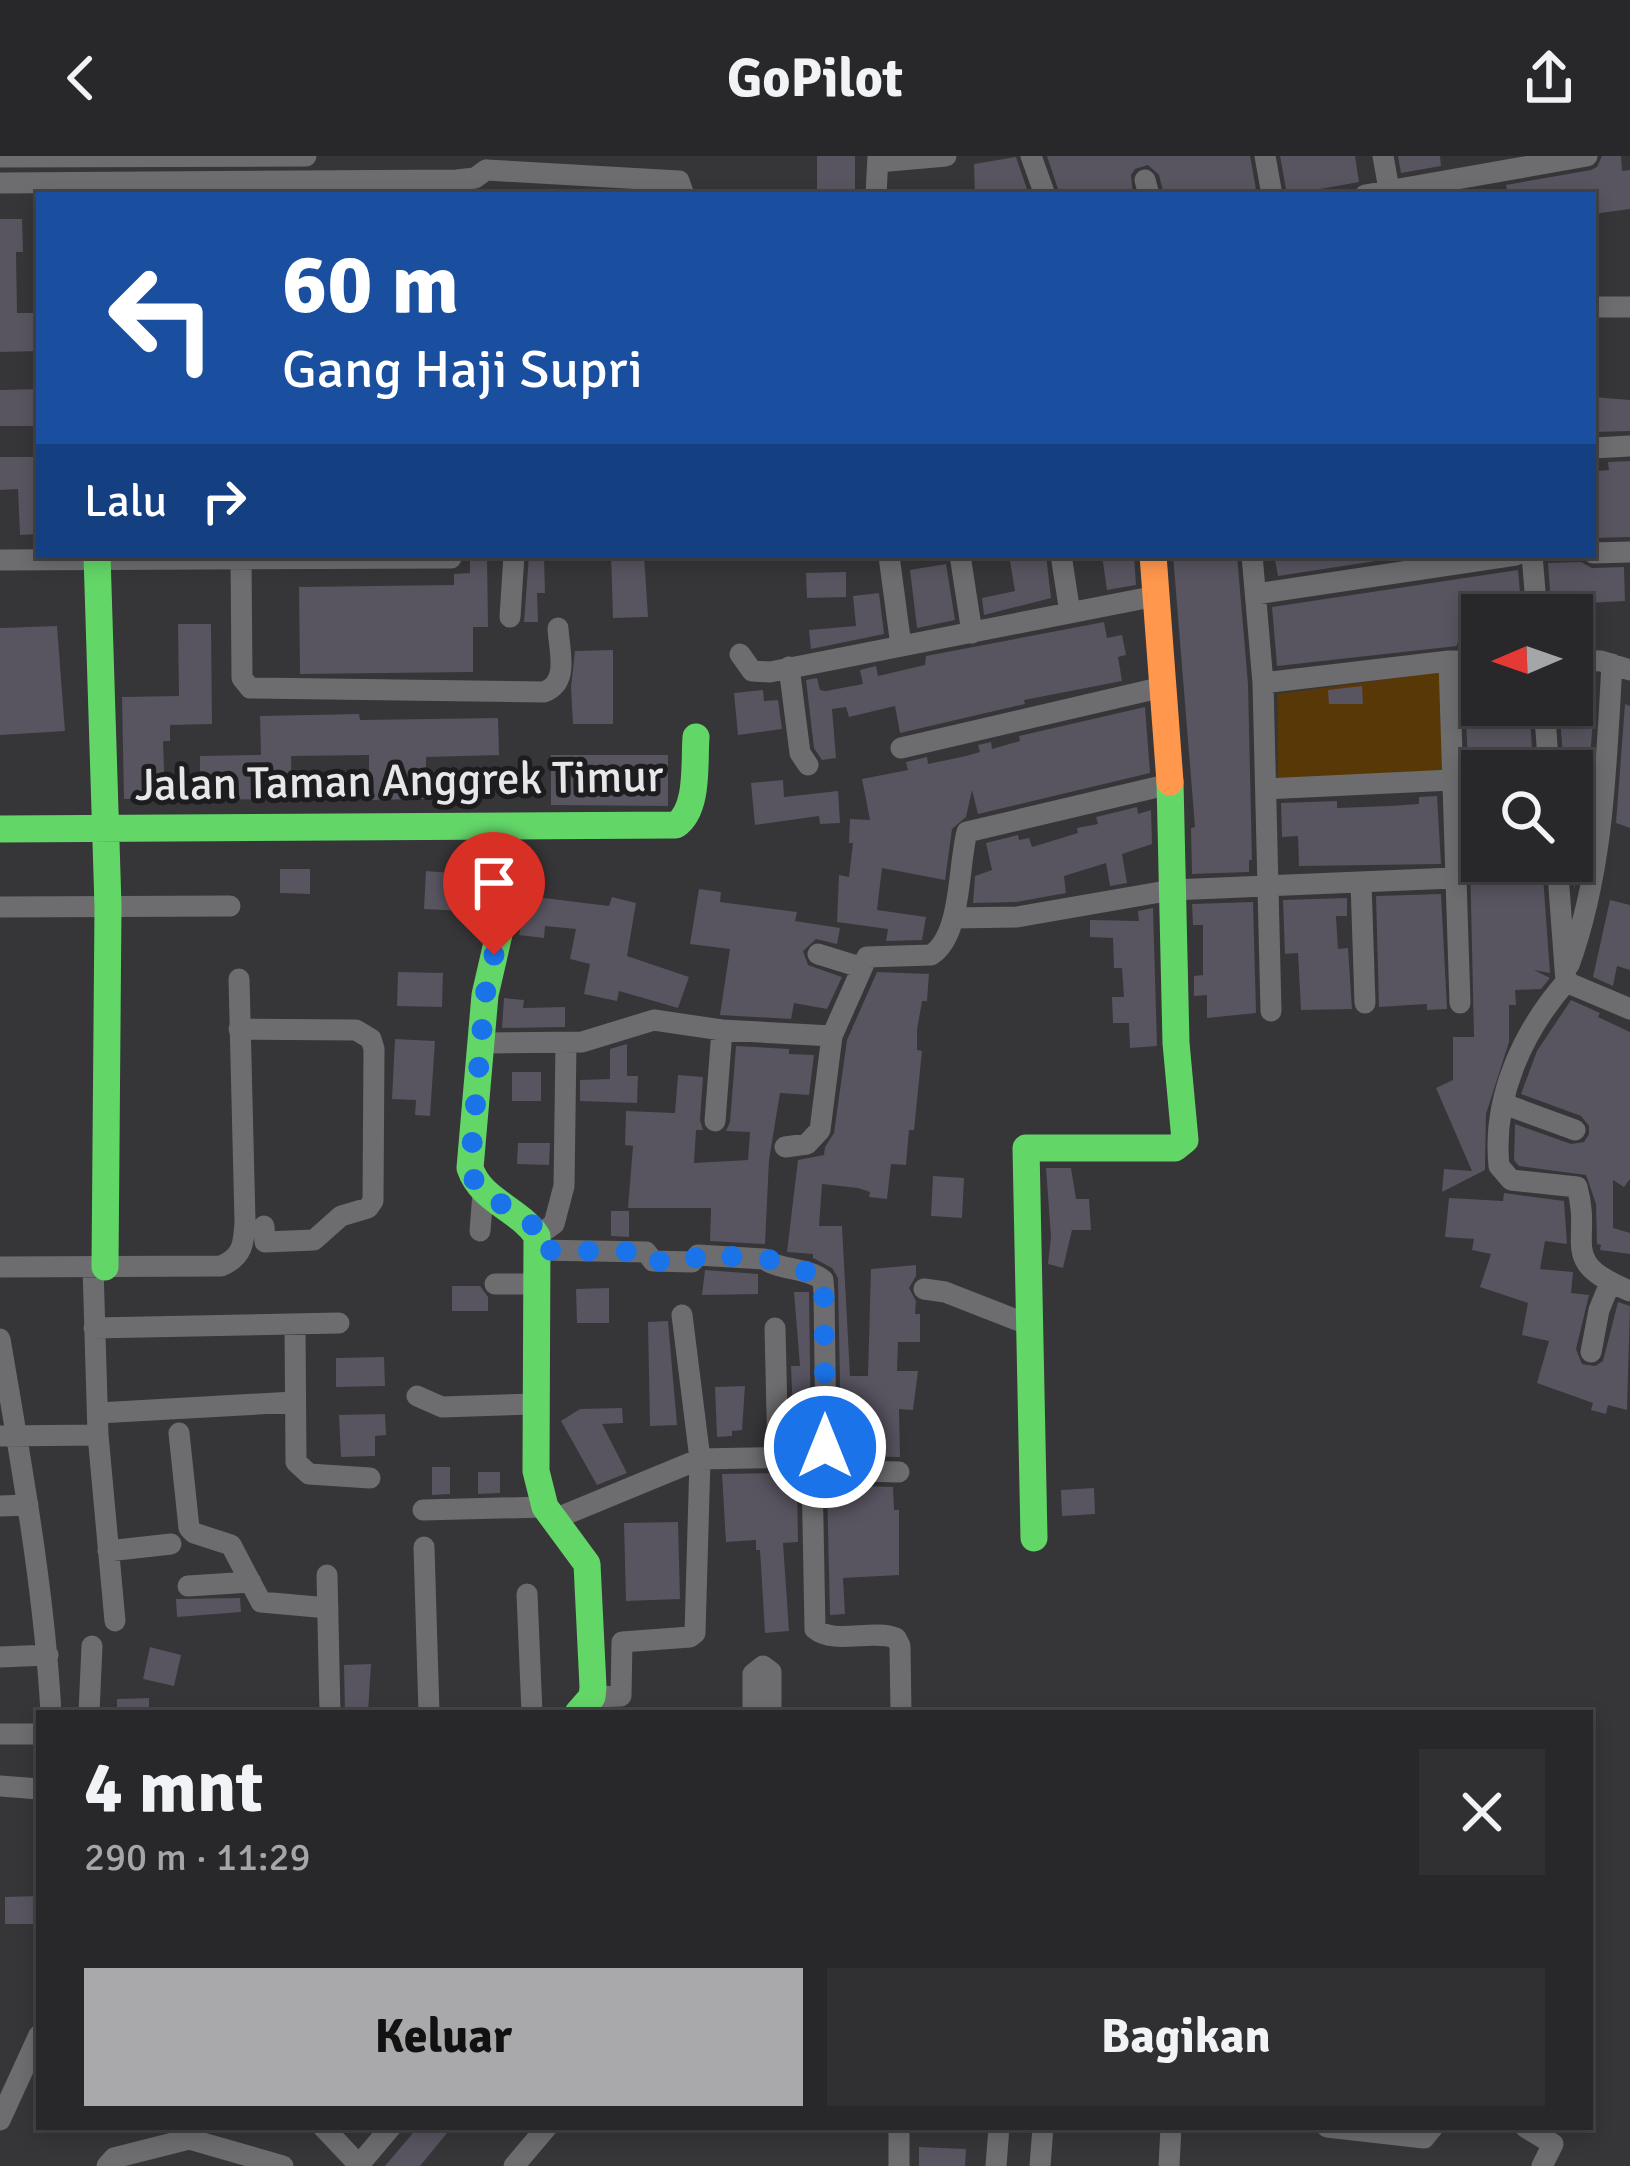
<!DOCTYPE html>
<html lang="id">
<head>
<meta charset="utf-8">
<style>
	:root { --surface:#28282a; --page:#303032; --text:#f1f3f6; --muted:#a5a6a8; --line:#444447; --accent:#a9a8ab }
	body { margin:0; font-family:Signika,sans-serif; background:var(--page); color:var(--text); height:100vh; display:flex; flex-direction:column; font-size:45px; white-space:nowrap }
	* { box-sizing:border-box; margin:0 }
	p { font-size:39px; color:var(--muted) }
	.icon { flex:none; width:66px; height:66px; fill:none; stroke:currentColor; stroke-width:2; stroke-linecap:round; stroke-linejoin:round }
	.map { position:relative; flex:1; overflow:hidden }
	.side { position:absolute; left:36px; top:1554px; width:1557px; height:420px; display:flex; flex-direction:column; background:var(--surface); border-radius:0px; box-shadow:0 6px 18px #0003,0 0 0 3px var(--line) }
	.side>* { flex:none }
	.guide { position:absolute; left:36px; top:36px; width:1560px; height:366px; border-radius:0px; box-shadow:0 6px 18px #0003,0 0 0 3px var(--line); background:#1a4fa0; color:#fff; overflow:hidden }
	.needle { width:78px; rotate:268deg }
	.buttons { position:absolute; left:1461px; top:438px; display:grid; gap:24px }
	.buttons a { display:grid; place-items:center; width:132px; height:132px; border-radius:0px; background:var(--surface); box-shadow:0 6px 18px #0003,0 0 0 3px var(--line); font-size:60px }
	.pin { position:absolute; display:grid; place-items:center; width:102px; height:102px; color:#fff; margin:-123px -51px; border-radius:50% 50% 50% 0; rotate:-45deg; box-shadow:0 0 12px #0007 }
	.pin .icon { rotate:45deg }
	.me { position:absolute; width:132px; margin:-66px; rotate:0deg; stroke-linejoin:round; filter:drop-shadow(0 0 9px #0008) }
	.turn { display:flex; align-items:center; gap:42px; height:252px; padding:0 48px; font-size:54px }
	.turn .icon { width:156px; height:156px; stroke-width:2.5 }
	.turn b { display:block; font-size:84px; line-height:102px }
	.then { display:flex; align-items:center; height:114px; padding:0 48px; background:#0003; gap:24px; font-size:45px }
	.round { display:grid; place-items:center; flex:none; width:126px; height:126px; border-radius:0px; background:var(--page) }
	.head { display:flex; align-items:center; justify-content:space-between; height:204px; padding:0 48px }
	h1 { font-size:72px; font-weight:700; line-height:90px }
	.cta { display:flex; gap:24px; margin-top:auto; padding:24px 48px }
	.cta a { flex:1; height:138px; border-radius:0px; background:var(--accent); color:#111; font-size:48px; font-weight:700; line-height:138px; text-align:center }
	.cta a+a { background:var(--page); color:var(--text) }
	header { display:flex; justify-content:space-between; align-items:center; height:156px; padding:0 48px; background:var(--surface); font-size:54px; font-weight:700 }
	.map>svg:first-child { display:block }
	.green { fill:#593808 }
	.building { fill:#585460 }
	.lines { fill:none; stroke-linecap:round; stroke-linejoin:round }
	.street { stroke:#6d6d6f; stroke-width:21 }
	.fast { stroke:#63d668; stroke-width:27 }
	.slow { stroke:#ff974d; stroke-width:27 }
	.route { stroke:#1a73e8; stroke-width:21; stroke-dasharray:0 37.8 }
	.labels { text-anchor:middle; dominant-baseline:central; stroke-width:10; stroke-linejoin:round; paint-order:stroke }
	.street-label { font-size:45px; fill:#e7e6e9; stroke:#1d1c1e }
</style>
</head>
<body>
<header><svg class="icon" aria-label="back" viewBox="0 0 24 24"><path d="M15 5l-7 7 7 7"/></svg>GoPilot<svg class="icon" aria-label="share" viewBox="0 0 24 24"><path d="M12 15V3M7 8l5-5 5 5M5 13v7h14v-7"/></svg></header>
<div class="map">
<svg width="1630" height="2010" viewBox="0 0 1630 2010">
	<rect width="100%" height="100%" fill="#363538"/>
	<path class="green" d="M1440,516L1445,616L1278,624V538Z"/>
	<path class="building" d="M817,0H855V36H817Z
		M1047,0H1250L1257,39H1164L1159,19L1148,9L1135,13L1131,19L1133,39H1060Z
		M1280,0H1355L1359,26L1287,39Z
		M1398,0H1440L1441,10L1401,17Z
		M1602,0H1621L1622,15L1630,14V53L1593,58V39H1508L1506,29L1591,14L1597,11Z
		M1016,1L1029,39H975L974,8Z
		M0,63H22L23,96H16L17,157H39V195L0,196Z
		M39,233V270H0V234Z
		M1593,241L1630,244V275L1593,276Z
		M0,301H39V378L20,379L18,333L0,334Z
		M1630,305V381L1593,382L1597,315L1609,314L1608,306Z
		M470,399H487L488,471H473V516L300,518L299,431L454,429V418L470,417Z
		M529,399H544L545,437H537L538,466H524Z
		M611,399H644L648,461L613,462Z
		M1009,399H1046L1051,442L984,459L982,442L1015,435Z
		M1102,399H1134L1136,429L1107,434Z
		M1173,399H1237L1248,528L1252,704H1249V716L1192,718L1191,672L1195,671Z
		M1274,399H1415L1278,420Z
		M1581,406L1592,412L1624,411L1625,445L1551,449L1548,407Z
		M946,408L955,464L917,472L910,414Z
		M1518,414L1522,459H1482V484L1457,487V490L1277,510L1272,451Z
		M846,416V441L807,442L806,417Z
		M879,437L884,478L811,493L809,474L856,470L853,440Z
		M1104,466L1107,482L1122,479L1126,499L1118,501L1122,525L1024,544L1025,548L900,577L895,550L849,561L846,551L832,553L836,602L822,604L814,592L806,524L817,522L820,534L826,535L863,528L860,514L876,510L878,520L925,509L926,500Z
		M178,468H211L212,568L170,569V585H163L165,642L124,643L122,541L179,540Z
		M57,470L65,575L0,579V472Z
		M613,494V568H573L571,531L575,495Z
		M1572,519L1596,520L1586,659L1574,735L1572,599H1563L1559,550L1572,549Z
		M1464,520H1482V549H1529L1532,592L1499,594L1500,610L1472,612V607H1468Z
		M1362,530L1363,548H1329L1328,534Z
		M763,534L764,545L778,544L782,573L738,579L734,537Z
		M1625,548L1630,550V672L1616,667Z
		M1145,551L1150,617L978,658L972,634L966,661L952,673L945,724L882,712L877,754L926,761L922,784L886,785L888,773L837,766L839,719L849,721L853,687H849L850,663L870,664L862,623L908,614L906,606L927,601L928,608L966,600L980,596L978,589L991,586L992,593L1020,585L1019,580Z
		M359,558L360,564L498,562L499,599L426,601V643L369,644V599L291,600L292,644L200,643V600L261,599L260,560Z
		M551,599H668V650L551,649Z
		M783,624L784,641L838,635L840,667L820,668L819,660L755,669L751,627Z
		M1437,640L1441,708L1299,710L1298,680L1282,681L1281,647L1337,645V652L1390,650L1419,648V641Z
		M1137,651L1138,658L1151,654L1152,688L1122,698L1127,727L1110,730L1106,707L1064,720L1066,737L1016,746L973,747L975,720L992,714L986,687L1018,679L1019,684L1029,682L1032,691L1078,677L1077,672L1098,668L1096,661Z
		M1482,657V705L1542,706L1550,817L1534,814L1550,822L1541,833L1515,834L1516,849H1509V886L1486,958L1485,1014L1442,1036L1444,1013L1472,1015L1436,932L1453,924V881H1474L1469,658Z
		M280,713H310V738L280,737Z
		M426,715L467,718L465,755L424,753Z
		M699,733L721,736L720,746L797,756L795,765L840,772L837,788L816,783L803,795L808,809L842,821L827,853L794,847L791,863L720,859L730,793L690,788Z
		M1441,738L1447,853L1427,854V848L1379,851L1376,740Z
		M528,740L609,750L612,741L636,747L627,800L689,821L678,852L619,835L617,845L584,838L590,808L570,803L576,773L545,770L544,782L519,779Z
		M1347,742V760H1336L1338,793L1348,792L1352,853L1301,854L1298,797L1285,798L1283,744Z
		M1610,744L1630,749V814L1617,810L1613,830L1593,821Z
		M1253,746L1256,857L1207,862V839L1194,840V820L1203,819V769H1193L1192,748Z
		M1153,752L1157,890L1130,892L1129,867H1113L1112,841H1124L1122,812H1114L1113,782L1090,781V764L1139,765L1138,755Z
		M398,816L443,817L442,851L397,850Z
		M877,816L929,818L927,845H922L917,874V894L922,895L914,974H909L906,1009L891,1008L887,1043L869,1041L870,1036L858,1032L822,1028L819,1070H842L850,1220H868L871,1113L916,1109V1120L909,1132L916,1145L915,1158H920V1186H898L897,1215H918L913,1254L899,1253L900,1301L835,1300L841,1284L838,1122L832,1112L813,1102V1098L787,1096L798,1004L824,999L825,991L834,977L847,884Z
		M504,842L524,844L523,852L565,851V871L502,872Z
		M1571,844L1600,857L1598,861L1630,876V1023L1624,1031L1613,1024V1072L1630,1077V1098L1600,1094L1601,1089L1597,1088L1596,1048L1586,1019L1519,1010L1514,1004L1515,968L1571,988L1584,986L1589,978V970L1581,960L1521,938L1537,895Z
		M395,883L435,885L430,960L415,959L416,944L392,943Z
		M627,888V920H638L637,947L580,945V924L610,923V893Z
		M736,890L789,893V898L814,899L809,939L780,937L769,1004L765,1088L710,1085L711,1052H628L633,990L625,989L626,955L675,957L678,919L703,921L700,964L703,974H696L694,1007L748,1004L750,976L726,975L730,966Z
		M512,916H541V945H512Z
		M518,987H550L549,1009L517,1008Z
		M1046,1012H1071L1076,1043H1089L1091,1074H1072L1063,1112L1048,1108L1051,1081Z
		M933,1020L964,1022L962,1062L931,1060Z
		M1504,1037L1564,1045L1567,1088L1545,1085L1540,1113L1573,1116L1571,1137L1589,1139L1576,1193L1582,1208L1595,1210L1603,1205L1618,1146L1630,1150L1627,1254L1608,1249L1606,1258L1591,1254L1593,1247L1537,1227L1549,1185L1522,1179L1528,1147L1480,1131L1491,1098L1472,1094L1474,1083L1445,1081L1449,1042L1503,1045Z
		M611,1055H629V1081L611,1080Z
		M705,1114L758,1118V1138L702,1139Z
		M452,1130H480L488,1141V1155H452Z
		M609,1132V1167H577L576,1133Z
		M794,1136H809L811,1281L805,1286H794L791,1210H800Z
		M668,1165L677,1269L650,1270L648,1166Z
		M384,1201L385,1230L336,1231V1202Z
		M745,1230L742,1274L732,1275V1280L717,1281L715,1231Z
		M622,1252L623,1267L602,1268L627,1317L597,1329L561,1265L580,1253Z
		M385,1258L386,1279L375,1280V1300L341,1301L339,1259Z
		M432,1311H450V1338L432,1339Z
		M478,1316H500V1337L478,1338Z
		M779,1317L780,1325H797L798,1386L783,1387L789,1475L765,1477L760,1394H756V1384L726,1386L722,1318Z
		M827,1329L893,1331L894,1354H899V1419L843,1422L845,1458L830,1459Z
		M1094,1332L1095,1358L1062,1360L1061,1334Z
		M678,1366L680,1443L626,1445L624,1367Z
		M240,1442L241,1456L177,1461L176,1443Z
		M150,1491L181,1499L174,1530L143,1523Z
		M371,1508L368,1557H345L344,1509Z
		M149,1542V1557H117V1543Z
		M39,1740V1768H5V1741Z
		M418,1971H452L420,2010H385Z
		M919,1991L966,1993L965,2010H919Z"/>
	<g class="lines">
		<path class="street" d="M1031,0L1045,39
			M1265,0L1272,39
			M1383,0L1390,39
			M0,1L306,0
			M878,6L946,0
			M486,14L679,25L684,39
			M1145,24L1149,39
			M0,27L457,24L475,22L486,14
			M876,39L878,0
			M1365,39L1587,0
			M1593,151H1630
			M1593,292L1630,290
			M1593,397L1630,396
			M241,399L242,522L250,532L544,536C570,526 559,495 558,472
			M960,399L972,477
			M1061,399L1070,457
			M1252,399L1263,527L1271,855
			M1532,399L1537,459
			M889,400L901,490
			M0,404L451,402
			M1256,438L1516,399
			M510,461L514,399
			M740,498L752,515L770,516L1156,440
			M1572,504L1601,505L1630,514
			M1449,505L1460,847
			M789,511L800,597L808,609
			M1263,527L1449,505H1482
			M1544,549L1549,615
			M901,592L1163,531
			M1267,633L1452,624
			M1557,705L1566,826C1523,875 1492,942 1499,1010L1511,1024L1577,1031C1593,1087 1556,1105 1630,1135
			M1361,726L1365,847
			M0,751L230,750
			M954,762L1017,761L1172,734L1453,722
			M818,798L860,811
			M1569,809C1604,713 1606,610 1612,508
			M1566,826L1630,853
			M239,873L356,874L371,883L374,893L373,1045L368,1052L341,1060L314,1084L265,1086L264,1070
			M481,887L582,886L654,864L722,874L832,880
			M1504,948L1575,974
			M715,965L722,874
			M785,991L807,988L820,974L832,880L867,801L931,799C962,780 958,709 967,676L1170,628
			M480,1075L483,1037
			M537,1080L554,1068L564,1030L566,887
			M539,1094L646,1096L653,1105L692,1106L698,1099L764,1103C781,1115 807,1111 823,1124L824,1137L826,1284L820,1296L808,1301
			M0,1111L221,1110C243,1101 244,1087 245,1065L239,823
			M93,1111L98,1279L115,1465
			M495,1128H537
			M924,1133L945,1136L1032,1170
			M295,1169L296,1306L309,1318L370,1322
			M94,1172L339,1167
			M775,1172L778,1300
			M0,1183C21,1307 44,1431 51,1557
			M1591,1196L1599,1154L1610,1127
			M417,1240L442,1251L534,1248
			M98,1257L294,1246
			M179,1277L189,1372L194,1377L231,1389L261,1446L328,1452
			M0,1280L98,1279
			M808,1301L812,1314L815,1473C834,1489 872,1473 896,1482L900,1490L901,1557
			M812,1314L899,1316
			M0,1350L28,1349
			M423,1354L545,1351
			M557,1362L700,1303L808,1301
			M424,1391L429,1557
			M108,1395L171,1388
			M327,1419L330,1557
			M188,1430L251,1426
			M527,1438L532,1557
			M0,1501L48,1499
			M592,1541L621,1540L622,1486L690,1481L695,1477L700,1303L682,1159
			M89,1557L92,1490
			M753,1557V1518L763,1510L771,1516V1557
			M0,1578H39
			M0,1630L39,1633
			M0,1964L39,1879
			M323,1971L359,2009
			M1327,1971L1424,1982L1433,1971
			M1525,1971L1553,1988L1542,2010
			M189,1983L283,2010
			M107,2010L114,2002L189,1983L196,1971
			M358,2010L391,1971
			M514,2010L547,1971
			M899,2010V1971
			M996,2010L999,1971
			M1040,2010L1043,1971
			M1169,2010L1171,1971"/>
		<path class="fast" d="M97,399L108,750L105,1111
			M0,673L676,669C699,653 694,607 696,581
			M513,717L485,839L470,1012C481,1045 518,1052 537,1080L536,1315L545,1351L587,1408L593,1531L592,1541L578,1557
			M1034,1382L1026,992H1175L1185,984L1176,887L1170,626"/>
		<path class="slow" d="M1153,399L1170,626"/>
	</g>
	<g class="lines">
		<path class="route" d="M494,799L485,839L470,1012L477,1032L532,1068L539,1094L646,1096L653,1105L692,1106L698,1099L764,1102L817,1119L824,1124V1137L825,1291"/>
	</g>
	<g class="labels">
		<g class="street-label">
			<text transform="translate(399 625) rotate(-1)">Jalan Taman Anggrek Timur</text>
		</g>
	</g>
</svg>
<div class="buttons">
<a><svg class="needle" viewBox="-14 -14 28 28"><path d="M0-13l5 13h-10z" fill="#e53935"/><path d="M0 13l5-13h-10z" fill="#a5a6a8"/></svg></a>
<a><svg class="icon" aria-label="search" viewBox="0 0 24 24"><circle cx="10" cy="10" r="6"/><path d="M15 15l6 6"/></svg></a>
</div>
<div class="pin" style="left:494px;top:799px;background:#d93025"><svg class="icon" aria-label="arrive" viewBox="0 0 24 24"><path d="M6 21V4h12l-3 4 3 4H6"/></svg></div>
<svg class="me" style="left:825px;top:1291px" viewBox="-20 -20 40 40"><circle r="17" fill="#1a73e8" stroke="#fff" stroke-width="3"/><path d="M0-11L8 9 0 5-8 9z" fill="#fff"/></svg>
<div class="guide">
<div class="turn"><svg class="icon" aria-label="left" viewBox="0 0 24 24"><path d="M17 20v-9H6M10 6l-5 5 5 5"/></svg><div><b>60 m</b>Gang Haji Supri</div></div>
<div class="then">Lalu<svg class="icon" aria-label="right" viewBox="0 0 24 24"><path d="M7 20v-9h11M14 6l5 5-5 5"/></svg></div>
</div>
<section class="side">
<div class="head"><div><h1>4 mnt</h1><p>290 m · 11:29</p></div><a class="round"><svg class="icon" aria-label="close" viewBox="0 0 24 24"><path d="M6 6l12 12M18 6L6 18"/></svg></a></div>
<div class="cta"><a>Keluar</a><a>Bagikan</a></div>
</section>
</div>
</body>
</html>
